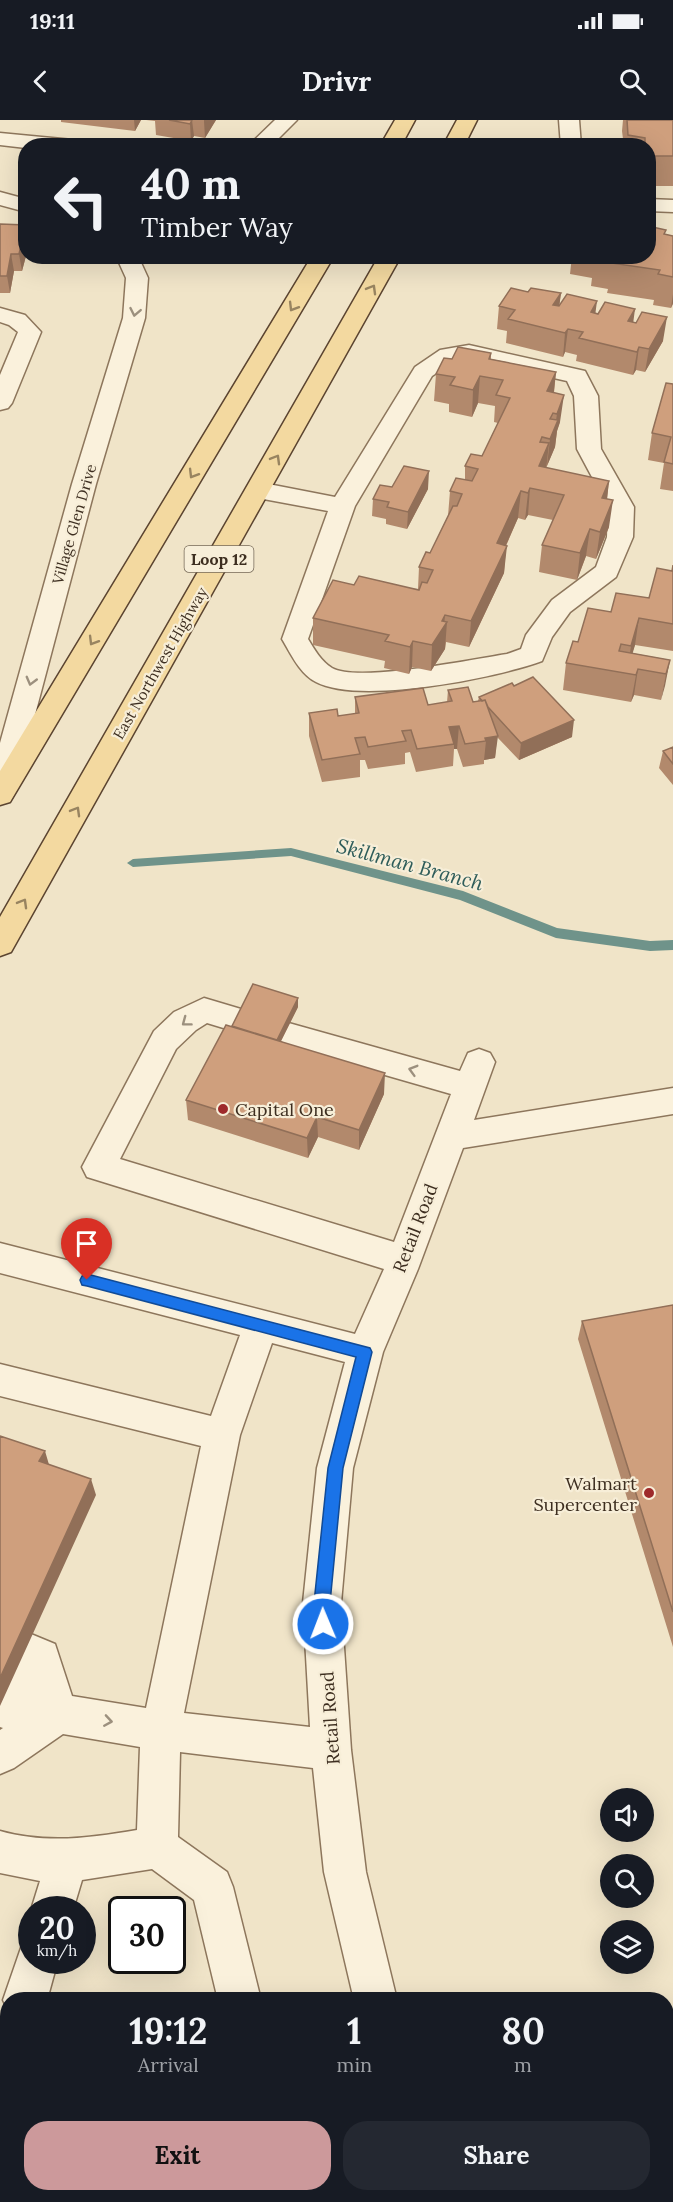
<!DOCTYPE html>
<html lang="en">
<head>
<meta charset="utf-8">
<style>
	:root { --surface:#171b24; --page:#242831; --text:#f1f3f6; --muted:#9ea1a6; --accent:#cc999b }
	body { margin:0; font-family:Lora,serif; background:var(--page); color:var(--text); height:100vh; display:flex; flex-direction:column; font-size:22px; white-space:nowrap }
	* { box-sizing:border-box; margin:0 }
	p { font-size:20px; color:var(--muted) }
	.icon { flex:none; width:33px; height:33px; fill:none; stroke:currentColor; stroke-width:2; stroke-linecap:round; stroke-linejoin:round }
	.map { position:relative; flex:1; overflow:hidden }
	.drawer { position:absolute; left:0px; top:1872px; width:674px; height:210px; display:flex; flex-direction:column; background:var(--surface); border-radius:24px 24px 0 0; box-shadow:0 6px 24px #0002 }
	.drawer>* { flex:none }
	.top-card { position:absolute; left:18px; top:18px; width:638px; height:126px; border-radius:24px; box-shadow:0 6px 24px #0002; background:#171b24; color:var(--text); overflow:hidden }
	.buttons { position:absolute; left:600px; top:1668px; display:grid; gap:12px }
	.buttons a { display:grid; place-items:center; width:54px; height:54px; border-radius:50%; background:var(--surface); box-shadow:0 6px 24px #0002; font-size:30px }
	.speed { position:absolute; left:18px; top:1776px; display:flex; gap:12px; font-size:30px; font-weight:700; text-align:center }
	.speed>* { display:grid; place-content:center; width:78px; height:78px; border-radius:50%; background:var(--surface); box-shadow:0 6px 24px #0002; line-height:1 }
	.speed small { font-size:15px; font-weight:400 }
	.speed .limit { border:3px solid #111; border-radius:9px; background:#fff; color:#111 }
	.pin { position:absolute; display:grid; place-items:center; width:51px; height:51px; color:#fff; margin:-62px -26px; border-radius:50% 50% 50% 0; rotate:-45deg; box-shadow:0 0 6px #0007 }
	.pin .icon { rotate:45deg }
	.me { position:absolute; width:66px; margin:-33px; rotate:359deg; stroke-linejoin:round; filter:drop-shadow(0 0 4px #0008) }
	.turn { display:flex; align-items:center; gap:21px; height:126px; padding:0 24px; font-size:27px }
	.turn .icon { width:78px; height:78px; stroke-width:2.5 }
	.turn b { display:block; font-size:42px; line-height:51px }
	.eta { display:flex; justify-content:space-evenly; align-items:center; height:102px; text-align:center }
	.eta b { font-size:36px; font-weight:700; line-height:42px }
	.action { display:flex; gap:12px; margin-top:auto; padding:12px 24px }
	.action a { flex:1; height:69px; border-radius:24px; background:var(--accent); color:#111; font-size:24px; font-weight:700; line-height:69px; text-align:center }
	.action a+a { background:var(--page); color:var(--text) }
	.status { display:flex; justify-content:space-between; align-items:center; height:42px; padding:0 30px; background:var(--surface); direction:ltr }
	.status svg { height:16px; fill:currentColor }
	header { display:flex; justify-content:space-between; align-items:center; height:78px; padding:0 24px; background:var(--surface); font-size:27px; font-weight:700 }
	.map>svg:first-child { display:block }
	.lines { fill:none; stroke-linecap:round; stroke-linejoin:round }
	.stream { fill:#6f938a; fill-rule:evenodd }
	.minor-casing { stroke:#8d765c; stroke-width:3 }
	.major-casing { stroke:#5b4430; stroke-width:3 }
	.minor { fill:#faf1dc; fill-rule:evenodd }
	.major { fill:#f3d9a0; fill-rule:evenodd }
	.wall { fill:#b2896c }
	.shaded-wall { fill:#916f58 }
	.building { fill:#cf9f7d; stroke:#916f58; stroke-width:1.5 }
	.oneway { stroke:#988460 }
	.oneway2 { stroke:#9c907e }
	.route { fill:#1a73e8; stroke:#114b97; stroke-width:1.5 }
	.poi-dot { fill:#9e2a2b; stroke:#f7eed8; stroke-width:2 }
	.labels { text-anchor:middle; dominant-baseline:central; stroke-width:4.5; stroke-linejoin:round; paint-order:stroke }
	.far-street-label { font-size:15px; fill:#3d2e20; stroke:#f7eed8 }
	.shield { fill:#f7eed8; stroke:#756857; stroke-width:1.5 }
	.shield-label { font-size:16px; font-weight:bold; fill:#3d2e20 }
	.poi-label { font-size:18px; fill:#3d2e20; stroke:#f7eed8; text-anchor:start }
	.street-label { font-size:18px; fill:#3d2e20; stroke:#f7eed8 }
	.water-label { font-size:20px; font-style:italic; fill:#2f5d5a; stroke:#f7eed8 }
</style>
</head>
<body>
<div class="status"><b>19:11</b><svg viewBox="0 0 49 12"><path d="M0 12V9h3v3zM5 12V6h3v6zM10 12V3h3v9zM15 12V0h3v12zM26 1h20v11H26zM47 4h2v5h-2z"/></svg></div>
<header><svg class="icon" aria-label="back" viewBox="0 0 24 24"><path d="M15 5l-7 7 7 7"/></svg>Drivr<svg class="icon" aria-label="search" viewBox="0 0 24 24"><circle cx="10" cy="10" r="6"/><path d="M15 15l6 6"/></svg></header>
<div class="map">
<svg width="673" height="2082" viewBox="0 0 673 2082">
	<rect width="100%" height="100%" fill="#f0e4c8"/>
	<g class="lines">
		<path class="stream" d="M291,728L463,771L557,808L650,821L673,820V830L650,831L556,818L460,780L291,736L133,747L127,743L133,739Z"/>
		<g class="minor-casing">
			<path id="minor" d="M275,0H297L271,26H248Z
				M559,0H579L581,26H561Z
				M0,13L73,20L80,22L83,26H26V28L0,25Z
				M0,72L26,79V92L0,85Z
				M648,79L673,80V92L648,91Z
				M116,136H138L148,158L145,198L96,364L14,674L10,681L0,684V623L72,364L123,198L126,158Z
				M0,188L25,195L41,212L12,283L8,288L0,290V255L18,212L9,205L0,202Z
				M469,225L585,251L598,276L601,329L634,387L633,417L616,457L570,492L552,517L542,541C496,558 359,585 316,562C300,554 291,534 282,519L328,391L258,378L249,375L246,370L249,365L258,362L335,377L415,247L440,230ZM469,239L567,261L574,276L577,329L608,387L607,417L596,447L552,480L526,515L521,529L507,534C474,539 358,563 332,548C321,541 314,529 308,519L355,386L432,256L455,241Z
				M204,878L251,892L256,901L251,910L240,913L207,903L196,910L176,929L120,1039L394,1122L451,974L274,923L269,914L274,905L285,902L460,951L468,933L479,929L490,933L495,942L474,1000L673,968V994L463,1028L418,1149L383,1232L353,1348L341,1483L351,1630L366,1752L397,1880H354L324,1752L313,1648L180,1632L178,1717L227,1752L233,1767L261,1880H218L194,1780L152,1749L82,1760L73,1790H32V1791L31,1790L40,1761L0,1753V1711C46,1724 90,1718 137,1710L140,1627L63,1614L14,1648L0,1654V1610L3,1608L0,1607V1544L10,1540L7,1531L12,1518L26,1512L55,1524L72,1576L146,1588L201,1326L0,1276V1244L211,1296L240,1215L0,1153V1123L355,1214L384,1149L87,1057L82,1047L154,911L174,892ZM272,1223L345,1242L317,1348L303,1483L310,1607L184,1593L240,1315Z
				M32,1821V1840H58L47,1880H8V1890L3,1880L22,1825Z
				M8,1914V1979L0,1982V1917Z
				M265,2074H311L313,2082H267Z
				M375,2074H472L475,2082H429L428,2079L426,2082H372Z"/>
		</g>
		<g class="major-casing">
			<path id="major" d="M395,0H415L401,26H380Z
				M457,0H477L464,26H443Z
				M312,136H334L10,682L0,685V651Z
				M379,136H401L11,832L0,836V797Z"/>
		</g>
		<use href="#minor" class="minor"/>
		<use href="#major" class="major"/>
	</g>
	<path class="wall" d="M61,0H141L135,11L61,2Z
		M146,0H216L205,18L194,16L191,21L156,15L155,1Z
		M623,0H673V66H648V26H623L624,19H623L622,11Z
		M0,104L26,105V136L22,151H14L10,173H0Z
		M665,114L673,116V184L671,188L653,185L654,180L607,173L608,169L591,166L592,158L570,154L572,136H648Z
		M528,172L561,173L559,186L596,193L633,203L663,221L645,252L636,250L633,255L576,241L577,235L565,232L563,237L506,223L507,211L497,209L499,186Z
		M491,233V239L556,252L554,273L560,302L557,311L555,327L546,348L609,361L607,379L609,407L596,439L586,436L577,460L539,452L542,425L553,400L528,395L525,400L518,398L506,426L504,453L469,527L446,522L445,529L431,551L412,547L409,554L384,548L385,541L313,525V498L354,465L418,469L419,447L430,433L448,396L450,371L465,359V346L482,336L498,303L494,302L495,286L478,283L472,297L449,292V284L434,281L436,254L452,239Z
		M673,264V371L660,369L664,343L648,340L652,313Z
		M392,367L428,369L407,409L386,404V399L372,396L373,379Z
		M673,445V531L635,525L632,533L670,540L661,580L634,575L631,582L563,570L566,543L578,522L611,492L649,478L672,451Z
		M514,566L572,617L519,640L497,617L495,638L484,640V644L463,647L457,629H454L453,646L416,652L410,632L405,633V644L368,649L365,640H360V657L322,662L309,616V593L338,596L355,594V577L428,585L447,582L448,570L473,582L478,581L479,577Z
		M673,627V665L659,648L663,631Z
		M298,887L281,921L384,974L359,1030L318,1017L308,1038L188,1000L186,980L232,906Z
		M673,1185V1527L578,1219L582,1201Z"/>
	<path class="shaded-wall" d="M134,0H141L135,11Z
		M192,0L194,16L191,21L190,4Z
		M204,0H216L205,18L204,1Z
		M26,108V136L22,151L19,134Z
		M11,134L14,151L10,173L7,156Z
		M561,173L558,196L553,185Z
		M673,174V183L671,188Z
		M597,181L594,204L591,192Z
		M635,189L632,212L628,201Z
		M667,197L663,221L645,252L649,229Z
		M568,209L565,232L563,237L565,213Z
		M639,227L636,250L633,255L637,232Z
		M556,252L553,279L547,271Z
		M480,256L478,283L472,297L473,270Z
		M564,275L560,302L557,311L555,327L547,346L550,319L555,307L557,294Z
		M549,323L546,350L539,346Z
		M429,351L428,369L407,409L408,392Z
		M609,361L606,388L602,378Z
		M530,368L528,395L525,400L528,373Z
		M521,371L518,398L495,450L497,423Z
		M613,380L609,407L596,439L600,412Z
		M590,409L586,436L577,460L580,433Z
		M507,426L504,453L469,527L471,501Z
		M445,495L444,506L447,502L445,529L431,551L432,525Z
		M639,498L635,525L627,553L631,526Z
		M413,521L412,547L409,554L410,527Z
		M670,540L665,566L661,580L666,554Z
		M638,549L634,575L631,582L636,555Z
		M574,600L572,617L519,640L521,623Z
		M459,606L457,629H454V624L449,607Z
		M498,616L495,638L484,640L486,621L485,618Z
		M298,878V887L272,939V931Z
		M385,953L384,974L359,1030V1010Z
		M317,997L318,1017L308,1038L307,1018Z
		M45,1331L50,1348L39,1341Z
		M91,1359L96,1375L0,1586V1558Z"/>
	<path class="building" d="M169,0H192L190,4Z
		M627,0H673V36H648V26H629V25H645V18L628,15Z
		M0,104L26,105L19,134H11L7,156H0Z
		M648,106L666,110L664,114L673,116V157L658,154L660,150L611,143L613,139L599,136H648Z
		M511,168L528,172L531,168L561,173L553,185L559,186L567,174L597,181L591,192L598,194L605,182L635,189L628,201L636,203L642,192L667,197L649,229L639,227L637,232L579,218L583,212L568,209L565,213L508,199L515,190L499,186Z
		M458,227L491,233L489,239L556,252L547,271L564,275L557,294L553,293L550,299L558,300L550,319L542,317L540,322L549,323L539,346L609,361L602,378L613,380L600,412L590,409L580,433L542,425L564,375L530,368L528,373L521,371L497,423L507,426L471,501L445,495L442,501L447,502L432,525L413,521L410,527L385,521L389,515L313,498L333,460L354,465L359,456L419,470L422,462L427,463L433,450L419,447L426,432L430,433L453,386H457L462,374L450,371L456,358L472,361L478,349L465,346L471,334L482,336L510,278L496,275L503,260L480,256L473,270L450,265L455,257L436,254L444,238L452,239Z
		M666,263L673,264V344L664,342L671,317L652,313Z
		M404,346L429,351L408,392L387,387L389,382L373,379L380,365L392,367Z
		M673,445V504L639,498L631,526L621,524L619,531L670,540L666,554L638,549L636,555L566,543L573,521L578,522L588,488L611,492L616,473L649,478L657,448L672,451Z
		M533,557L574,600L521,623L488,587L485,580L482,581L479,577L512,563L514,566Z
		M468,567L473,582L485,580L498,616L485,618L486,621L465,624L459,606L449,607L454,624L417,629L411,610L402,611L406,621L368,627L365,617L355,618L360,634L322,640L309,593L337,589L338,596L359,593L355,577L423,568L428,585L452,581L448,570Z
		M673,627V644L663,631Z
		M253,864L298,878L277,920L232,906Z
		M226,905L385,953L359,1010L317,997L307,1018L186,980Z
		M673,1185V1492L582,1201Z
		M0,1316L45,1331L39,1341L91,1359L0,1558Z"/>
	<defs><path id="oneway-chevron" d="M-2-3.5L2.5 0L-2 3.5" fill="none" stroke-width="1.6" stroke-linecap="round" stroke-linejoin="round" transform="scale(1.5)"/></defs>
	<g class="oneway">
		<use href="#oneway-chevron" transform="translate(372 169) rotate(-60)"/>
		<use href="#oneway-chevron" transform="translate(293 187) rotate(121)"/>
		<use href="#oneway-chevron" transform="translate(276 339) rotate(-60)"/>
		<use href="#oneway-chevron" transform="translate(193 354) rotate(121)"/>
		<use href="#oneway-chevron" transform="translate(93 521) rotate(121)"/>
		<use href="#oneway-chevron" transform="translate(76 691) rotate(-60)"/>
		<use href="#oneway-chevron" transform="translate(23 783) rotate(-60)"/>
	</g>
	<g class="oneway2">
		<use href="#oneway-chevron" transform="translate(135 192) rotate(101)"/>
		<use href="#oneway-chevron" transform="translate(31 561) rotate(105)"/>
		<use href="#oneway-chevron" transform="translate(186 902) rotate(143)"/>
		<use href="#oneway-chevron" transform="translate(413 950) rotate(-164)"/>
		<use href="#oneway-chevron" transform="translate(108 1601) rotate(9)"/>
	</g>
	<path class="route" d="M87,1154L370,1228L372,1232L343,1348L330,1483L331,1504L329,1509L323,1512L317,1509L314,1483L328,1348L356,1237L87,1166L82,1165L80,1160L82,1156Z"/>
	<g class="poi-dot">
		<circle cx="223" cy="989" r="6"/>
		<circle cx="649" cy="1373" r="6"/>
	</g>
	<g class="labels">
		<g class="far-street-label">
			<text transform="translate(74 404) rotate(-74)">Village Glen Drive</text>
			<text transform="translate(160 543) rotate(-60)">East Northwest Highway</text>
		</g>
		<rect class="shield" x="184.5" y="426" width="69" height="26" rx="4.5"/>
		<g class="shield-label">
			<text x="219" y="439">Loop 12</text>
		</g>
		<g class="poi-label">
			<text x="235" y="989">Capital One</text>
			<text x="637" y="1363" text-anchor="end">Walmart<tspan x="637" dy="21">Supercenter</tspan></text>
		</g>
		<g class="street-label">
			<text transform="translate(415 1108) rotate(-69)">Retail Road</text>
			<text transform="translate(330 1598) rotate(-94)">Retail Road</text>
		</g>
		<g class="water-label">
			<text transform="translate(410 744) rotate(15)">Skillman Branch</text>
		</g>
	</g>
</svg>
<div class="buttons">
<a><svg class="icon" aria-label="sound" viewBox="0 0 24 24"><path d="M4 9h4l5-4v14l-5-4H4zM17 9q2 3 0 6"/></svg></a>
<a><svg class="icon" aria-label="search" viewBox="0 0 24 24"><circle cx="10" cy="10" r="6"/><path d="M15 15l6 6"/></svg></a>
<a><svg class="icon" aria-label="layers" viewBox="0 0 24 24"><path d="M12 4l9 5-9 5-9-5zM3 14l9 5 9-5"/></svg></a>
</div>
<div class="speed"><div>20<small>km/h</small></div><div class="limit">30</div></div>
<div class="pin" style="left:87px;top:1160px;background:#d93025"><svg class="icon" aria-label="arrive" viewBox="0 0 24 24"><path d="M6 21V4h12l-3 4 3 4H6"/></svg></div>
<svg class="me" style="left:323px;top:1504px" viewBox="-20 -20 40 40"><circle r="17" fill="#1a73e8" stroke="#fff" stroke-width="3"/><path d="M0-11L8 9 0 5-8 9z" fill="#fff"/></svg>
<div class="top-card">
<div class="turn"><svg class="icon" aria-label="left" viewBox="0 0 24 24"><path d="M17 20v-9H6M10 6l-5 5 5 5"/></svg><div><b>40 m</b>Timber Way</div></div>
</div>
<section class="drawer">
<div class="eta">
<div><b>19:12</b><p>Arrival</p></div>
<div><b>1</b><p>min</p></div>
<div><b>80</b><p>m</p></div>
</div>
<div class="action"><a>Exit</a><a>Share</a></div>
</section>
</div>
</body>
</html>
